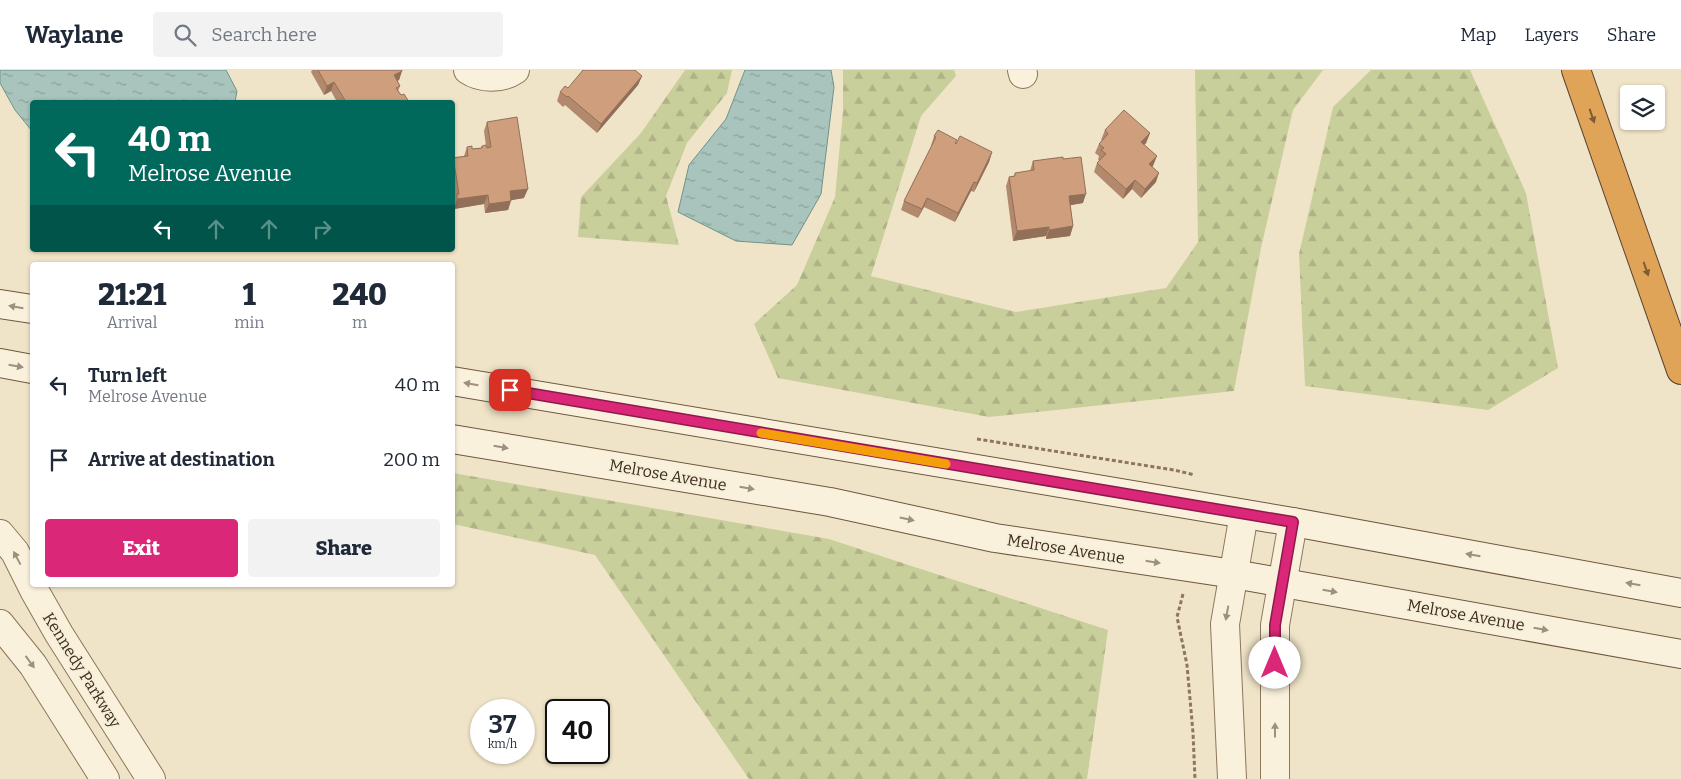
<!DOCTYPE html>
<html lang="en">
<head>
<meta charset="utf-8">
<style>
	:root { --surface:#fff; --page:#f2f2f3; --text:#1f2937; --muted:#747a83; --line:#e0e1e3; --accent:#db2777 }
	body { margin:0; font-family:Bitter,serif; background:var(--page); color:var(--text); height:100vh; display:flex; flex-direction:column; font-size:19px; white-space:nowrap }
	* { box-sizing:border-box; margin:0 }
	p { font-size:16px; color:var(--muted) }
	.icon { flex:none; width:28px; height:28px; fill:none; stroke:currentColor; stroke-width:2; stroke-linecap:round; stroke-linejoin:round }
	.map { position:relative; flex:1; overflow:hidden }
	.sheet { position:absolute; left:30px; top:192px; width:425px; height:325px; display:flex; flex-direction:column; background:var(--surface); border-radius:5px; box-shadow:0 1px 4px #0004 }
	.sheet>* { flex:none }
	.guide { position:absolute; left:30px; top:30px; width:425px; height:152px; border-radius:5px; box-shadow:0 1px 4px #0004; background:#00695c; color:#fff; overflow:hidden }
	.tools { position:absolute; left:1620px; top:15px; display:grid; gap:10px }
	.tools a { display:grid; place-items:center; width:45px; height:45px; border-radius:5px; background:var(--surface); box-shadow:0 1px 4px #0004; font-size:25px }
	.speed { position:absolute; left:470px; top:629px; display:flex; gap:10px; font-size:25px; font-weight:700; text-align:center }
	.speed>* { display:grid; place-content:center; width:65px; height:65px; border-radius:50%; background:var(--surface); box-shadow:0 1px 4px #0004; line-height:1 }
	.speed small { font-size:12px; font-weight:400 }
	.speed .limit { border:2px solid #111; border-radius:8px; background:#fff; color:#111 }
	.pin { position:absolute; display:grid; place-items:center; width:42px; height:42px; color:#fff; margin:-21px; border-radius:10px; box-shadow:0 2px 8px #0006 }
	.me { position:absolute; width:55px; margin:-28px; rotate:0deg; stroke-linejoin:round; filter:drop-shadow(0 0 4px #0008) }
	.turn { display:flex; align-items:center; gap:18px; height:105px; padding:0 15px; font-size:22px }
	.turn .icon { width:65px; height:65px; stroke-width:2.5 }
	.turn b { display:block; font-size:35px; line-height:42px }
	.lanes { display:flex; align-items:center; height:48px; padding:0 15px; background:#0003; justify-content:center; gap:25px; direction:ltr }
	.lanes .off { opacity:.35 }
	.eta { display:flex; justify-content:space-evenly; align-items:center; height:85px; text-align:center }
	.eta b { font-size:30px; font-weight:800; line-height:35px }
	.button { display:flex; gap:10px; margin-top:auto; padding:10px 15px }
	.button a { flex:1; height:58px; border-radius:5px; background:var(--accent); color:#fff; font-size:20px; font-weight:800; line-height:58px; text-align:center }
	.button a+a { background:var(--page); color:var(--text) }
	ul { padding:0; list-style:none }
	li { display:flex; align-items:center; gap:15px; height:75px; padding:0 15px }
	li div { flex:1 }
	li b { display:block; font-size:19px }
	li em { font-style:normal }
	header { display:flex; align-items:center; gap:30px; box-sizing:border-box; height:70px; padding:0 25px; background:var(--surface); border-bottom:1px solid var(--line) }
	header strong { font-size:24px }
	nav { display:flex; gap:28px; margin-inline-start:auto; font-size:18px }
	.search { width:350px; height:45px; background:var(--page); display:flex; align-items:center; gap:12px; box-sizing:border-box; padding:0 18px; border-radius:5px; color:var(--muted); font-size:19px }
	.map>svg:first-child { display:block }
	.forest { fill:url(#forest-firs) }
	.water { fill:url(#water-ripples); stroke:#6f938a }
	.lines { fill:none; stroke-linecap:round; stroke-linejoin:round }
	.minor-casing { stroke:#8d765c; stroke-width:30 }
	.tertiary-casing { stroke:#8d765c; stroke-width:30 }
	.secondary-casing { stroke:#6f573f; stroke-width:30 }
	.motorway-casing { stroke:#5b4430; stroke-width:30 }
	.path { stroke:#8d765c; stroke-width:3; stroke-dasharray:4 2.5; stroke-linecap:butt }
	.minor { stroke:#faf1dc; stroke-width:28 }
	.tertiary { stroke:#faf1dc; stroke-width:28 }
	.secondary { stroke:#faf1dc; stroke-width:28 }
	.motorway { stroke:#e0a458; stroke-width:28 }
	.wall { fill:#b2896c }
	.shaded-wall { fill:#916f58 }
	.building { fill:#cf9f7d; stroke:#916f58 }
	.oneway { fill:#7e5d36 }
	.oneway2 { fill:#9c907e }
	.route-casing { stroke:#8e194d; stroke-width:12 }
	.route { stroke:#db2777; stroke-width:9 }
	.slow { stroke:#f59e0b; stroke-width:9 }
	.labels { text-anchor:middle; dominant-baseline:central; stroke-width:4; stroke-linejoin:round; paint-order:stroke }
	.street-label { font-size:16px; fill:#3d2e20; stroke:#f7eed8 }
</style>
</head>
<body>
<header>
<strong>Waylane</strong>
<div class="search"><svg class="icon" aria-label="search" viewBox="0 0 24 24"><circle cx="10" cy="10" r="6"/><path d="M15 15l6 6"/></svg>Search here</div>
<nav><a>Map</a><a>Layers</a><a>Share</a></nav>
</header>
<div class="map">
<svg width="1681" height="709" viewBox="0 0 1681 709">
	<defs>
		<pattern id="forest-firs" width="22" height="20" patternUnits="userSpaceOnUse" patternTransform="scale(1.25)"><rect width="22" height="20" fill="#c9cf9b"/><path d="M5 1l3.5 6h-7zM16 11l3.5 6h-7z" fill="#aeb285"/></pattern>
		<pattern id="water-ripples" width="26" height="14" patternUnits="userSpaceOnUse" patternTransform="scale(1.25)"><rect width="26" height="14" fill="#a9c4bc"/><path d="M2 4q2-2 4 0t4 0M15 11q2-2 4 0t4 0" fill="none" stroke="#8ba098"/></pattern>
	</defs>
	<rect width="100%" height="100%" fill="#f0e4c8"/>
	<path class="forest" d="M685,0H732L727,23L687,73L666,126L679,175L578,167L581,127L641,63Z
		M843,0H954L956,6L921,46L871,206L1016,242L1166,218L1198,172L1195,0H1323L1293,40L1261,178L1234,321L989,347L778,308L754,254L797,215L835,127L843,41Z
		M1371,0H1470L1526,123L1558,298L1488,340L1305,316L1299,184L1333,37Z
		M453,403L829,469L1108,560L1087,709H749L595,485L453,454Z"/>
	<path class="water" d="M0,0H226L237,21L235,32H32V61L15,40L0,13Z
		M745,0H831L834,17L821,124L792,175L736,171L678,142L689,95L726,49Z"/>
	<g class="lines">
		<g class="minor-casing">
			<path id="minor" d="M468,0C481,9 502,9 515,0
				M1022,0L1023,4
				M0,464L15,482L34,520L59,564L151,709
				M0,554L33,595L105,709"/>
		</g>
		<g class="tertiary-casing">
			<path id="tertiary" d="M1232,709L1225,554L1244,444
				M1275,709V555L1293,452"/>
		</g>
		<g class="secondary-casing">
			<path id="secondary" d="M0,234L32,239
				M0,293L32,299
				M452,311L1293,452L1681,523
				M452,369L830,432L995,468L1234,504L1681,584"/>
		</g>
		<g class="motorway-casing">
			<path id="motorway" d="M1576,0L1681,300"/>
		</g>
		<path class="path" d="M977,369L1174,400L1195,405
			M1183,524L1177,547L1187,595L1193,663L1195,709"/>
		<use href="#minor" class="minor"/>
		<use href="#tertiary" class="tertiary"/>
		<use href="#secondary" class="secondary"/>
		<use href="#motorway" class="motorway"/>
	</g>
	<path class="wall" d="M312,0H402L399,10L397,11L400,16L398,21L401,25L409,32H337L331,21L324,25L311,2Z
		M642,6L638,15L597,63L565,35L563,37L557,31L560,22L568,18Z
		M487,52L524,128L511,130L508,140L485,143L484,134L454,139L453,133L455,129L452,114V88L464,86L467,77L472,79L481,78L482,76H486L484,61Z
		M1105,60L1150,63L1146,73L1144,75L1153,96L1152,97L1156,112L1141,128L1132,119L1123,129L1094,102L1097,93L1099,90H1098L1099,86L1095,83L1099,74L1102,70H1101Z
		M934,66L955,73L992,82L989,92L974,122L971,121L955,152L924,137L918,148L901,140L904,131L932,76H931Z
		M1063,89L1083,133L1070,135L1073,156L1070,166L1046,169V166L1013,171L1006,116L1009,107L1014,106L1015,103L1030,101L1033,91Z"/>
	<path class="shaded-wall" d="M402,1L399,10L391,14L394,5Z
		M642,6L638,15L597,63L601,54Z
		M334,12L331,21L324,25L327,16Z
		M1150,63L1146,73L1138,82L1141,72Z
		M992,82L989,92L974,122L977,113Z
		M1157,86L1153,96L1146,103L1149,94Z
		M1159,103L1156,112L1141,128L1145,119Z
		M1135,110L1132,119L1123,129L1126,119Z
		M974,112L971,121L955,152L958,143Z
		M528,119L524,128L507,131L510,121Z
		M1086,124L1083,133L1066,136L1069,126Z
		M488,125L484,134L454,139L457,129Z
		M927,128L924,137L918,148L922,139Z
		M511,131L508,140L485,143L489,134Z
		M1073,156L1070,166L1046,169L1049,160Z
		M1049,157L1046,166L1013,171L1017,161Z"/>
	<path class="building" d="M318,0H402V1L394,5L400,16L396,18L401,25L404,24L409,32H346L334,12L327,16Z
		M583,0H635L642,6L601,54L568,26L567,27L560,22L565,16L568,18Z
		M1124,40L1150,63L1141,72L1157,86L1149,94L1159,103L1145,119L1135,110L1126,119L1097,93L1106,84L1101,80L1104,78L1099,74L1108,64L1105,60Z
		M517,47L528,119L510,121L511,131L489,134L488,125L457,129V124H459L454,93H452V88L468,86L467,77L472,76V79L482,78V76L486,75L487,78L491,77L487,52Z
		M938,60L957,70L955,73L956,74L960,66L992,82L977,113L974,112L958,143L927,128L922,139L904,131L936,67L934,66Z
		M1063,87V89L1081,87L1086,124L1069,126L1073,156L1049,160V157L1017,161L1009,107L1015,106V103L1034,100L1033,91Z"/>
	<defs><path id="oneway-solid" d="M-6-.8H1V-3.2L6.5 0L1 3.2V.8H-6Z" transform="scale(1.25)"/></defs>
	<g class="oneway">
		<use href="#oneway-solid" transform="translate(1592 46) rotate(71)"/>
		<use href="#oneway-solid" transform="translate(1646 199) rotate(71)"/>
	</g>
	<g class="oneway2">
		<use href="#oneway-solid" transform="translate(16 237) rotate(-170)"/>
		<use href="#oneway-solid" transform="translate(16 296) rotate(10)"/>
		<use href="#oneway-solid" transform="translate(471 314) rotate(-170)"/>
		<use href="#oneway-solid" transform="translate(501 377) rotate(10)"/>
		<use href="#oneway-solid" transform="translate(747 418) rotate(10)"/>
		<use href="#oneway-solid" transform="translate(907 449) rotate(12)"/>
		<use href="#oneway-solid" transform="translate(1473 485) rotate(-170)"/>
		<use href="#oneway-solid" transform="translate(17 488) rotate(-118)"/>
		<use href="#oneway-solid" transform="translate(1153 492) rotate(9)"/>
		<use href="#oneway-solid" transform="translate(1633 514) rotate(-170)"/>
		<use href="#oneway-solid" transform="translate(1330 521) rotate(10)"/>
		<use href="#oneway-solid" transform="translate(1227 543) rotate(100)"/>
		<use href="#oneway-solid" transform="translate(1541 559) rotate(10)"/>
		<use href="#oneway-solid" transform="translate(30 592) rotate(54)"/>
		<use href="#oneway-solid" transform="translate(1275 660) rotate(-90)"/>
	</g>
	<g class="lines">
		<g class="route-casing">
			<path id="route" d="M510,320L1293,452L1275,555V593"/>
		</g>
		<use href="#route" class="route"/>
		<path class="slow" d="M761,363L946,394"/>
	</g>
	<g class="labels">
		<g class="street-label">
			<text transform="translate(668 405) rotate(10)">Melrose Avenue</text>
			<text transform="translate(1066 479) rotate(9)">Melrose Avenue</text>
			<text transform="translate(1466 545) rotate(10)">Melrose Avenue</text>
			<text transform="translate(82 600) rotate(58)">Kennedy Parkway</text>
		</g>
	</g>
</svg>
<div class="tools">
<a><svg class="icon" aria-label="layers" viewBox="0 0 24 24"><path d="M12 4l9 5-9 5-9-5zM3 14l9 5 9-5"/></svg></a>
</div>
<div class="speed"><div>37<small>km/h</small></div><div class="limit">40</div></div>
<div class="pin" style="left:510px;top:320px;background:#d93025"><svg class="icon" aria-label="arrive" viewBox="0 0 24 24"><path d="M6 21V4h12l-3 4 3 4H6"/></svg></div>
<svg class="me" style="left:1275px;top:593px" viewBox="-20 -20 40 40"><circle r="19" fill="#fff"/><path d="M0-13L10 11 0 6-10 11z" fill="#db2777"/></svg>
<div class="guide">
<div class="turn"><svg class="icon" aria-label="left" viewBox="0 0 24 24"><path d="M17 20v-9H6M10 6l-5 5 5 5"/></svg><div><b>40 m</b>Melrose Avenue</div></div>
<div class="lanes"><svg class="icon" aria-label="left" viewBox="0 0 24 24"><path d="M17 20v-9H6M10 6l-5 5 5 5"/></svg><svg class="icon off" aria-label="ahead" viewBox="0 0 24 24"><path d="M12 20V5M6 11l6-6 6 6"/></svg><svg class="icon off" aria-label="ahead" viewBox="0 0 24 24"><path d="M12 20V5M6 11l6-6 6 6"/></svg><svg class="icon off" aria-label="right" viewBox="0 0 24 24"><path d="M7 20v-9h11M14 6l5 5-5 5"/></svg></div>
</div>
<section class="sheet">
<div class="eta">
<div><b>21:21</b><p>Arrival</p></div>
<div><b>1</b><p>min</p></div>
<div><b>240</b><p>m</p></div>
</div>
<ul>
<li><svg class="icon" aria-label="left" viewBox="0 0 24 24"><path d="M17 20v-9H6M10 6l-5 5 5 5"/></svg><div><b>Turn left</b><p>Melrose Avenue</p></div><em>40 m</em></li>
<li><svg class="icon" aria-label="arrive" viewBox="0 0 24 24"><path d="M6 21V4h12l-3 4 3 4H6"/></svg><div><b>Arrive at destination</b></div><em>200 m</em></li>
</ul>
<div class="button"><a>Exit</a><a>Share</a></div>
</section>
</div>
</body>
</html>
